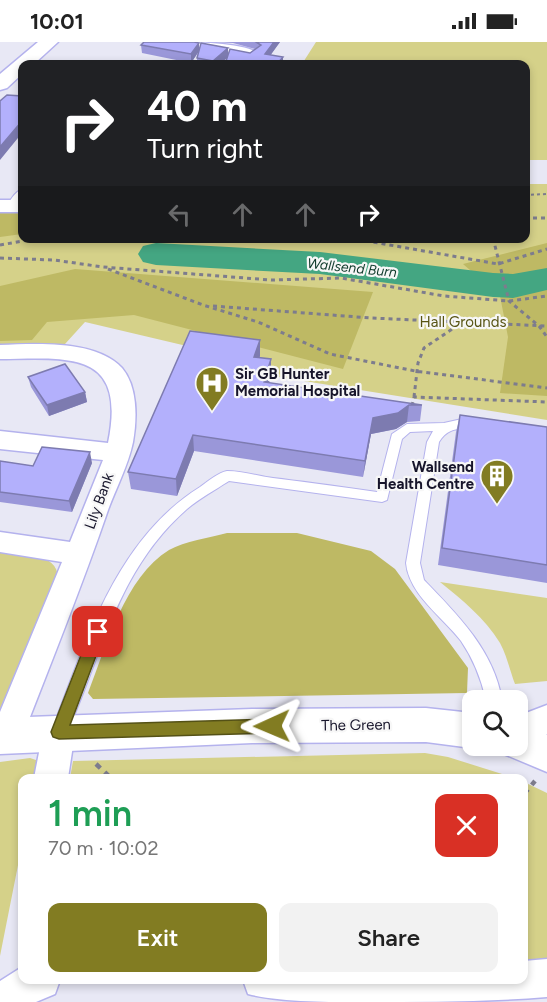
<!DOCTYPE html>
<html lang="en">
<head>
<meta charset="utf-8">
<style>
	:root { --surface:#fff; --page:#f2f2f2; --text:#222; --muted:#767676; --accent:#827c22 }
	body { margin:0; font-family:Figtree,sans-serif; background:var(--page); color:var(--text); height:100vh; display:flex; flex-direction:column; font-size:22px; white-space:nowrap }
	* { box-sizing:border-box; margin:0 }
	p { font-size:20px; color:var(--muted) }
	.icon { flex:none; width:33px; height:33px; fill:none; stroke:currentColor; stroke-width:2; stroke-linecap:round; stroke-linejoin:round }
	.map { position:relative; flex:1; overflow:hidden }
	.panel { position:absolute; left:18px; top:732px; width:510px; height:210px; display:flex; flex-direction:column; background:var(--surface); border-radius:12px; box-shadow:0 3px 9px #0003 }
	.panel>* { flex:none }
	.banner { position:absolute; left:18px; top:18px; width:512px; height:183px; border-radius:12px; box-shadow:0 3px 9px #0003; background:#202124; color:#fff; overflow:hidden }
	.controls { position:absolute; left:462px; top:648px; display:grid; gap:12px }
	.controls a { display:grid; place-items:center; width:66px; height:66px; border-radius:12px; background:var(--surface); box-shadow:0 3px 9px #0003; font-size:30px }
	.pin { position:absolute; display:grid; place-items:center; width:51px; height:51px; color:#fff; margin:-26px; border-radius:12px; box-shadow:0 3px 9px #0006 }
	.me { position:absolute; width:66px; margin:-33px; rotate:269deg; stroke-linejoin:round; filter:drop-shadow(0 0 4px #0008) }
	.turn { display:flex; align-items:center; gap:21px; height:126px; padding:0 30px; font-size:27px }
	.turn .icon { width:78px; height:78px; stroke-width:2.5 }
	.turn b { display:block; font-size:42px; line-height:51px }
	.lanes { display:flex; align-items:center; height:57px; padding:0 30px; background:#0003; justify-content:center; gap:30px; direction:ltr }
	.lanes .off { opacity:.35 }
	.round { display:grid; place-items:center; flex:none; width:63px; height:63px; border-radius:12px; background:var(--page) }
	.head { display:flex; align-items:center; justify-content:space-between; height:102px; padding:0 30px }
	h1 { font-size:36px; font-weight:600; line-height:45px; color:#1e9e55 }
	.button { display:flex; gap:12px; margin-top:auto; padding:12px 30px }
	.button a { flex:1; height:69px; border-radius:12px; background:var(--accent); color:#fff; font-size:24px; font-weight:600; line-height:69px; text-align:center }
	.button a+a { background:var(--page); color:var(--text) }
	.status { display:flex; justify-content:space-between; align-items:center; height:42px; padding:0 30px; background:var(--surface); direction:ltr }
	.status svg { height:16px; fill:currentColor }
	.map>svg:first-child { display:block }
	.green { fill:#d5d189 }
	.forest { fill:#beb964 }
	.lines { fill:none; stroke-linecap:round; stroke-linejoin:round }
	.river { fill:#44a682; fill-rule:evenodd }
	.service-casing { stroke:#b4b2ed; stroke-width:2 }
	.minor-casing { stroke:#b4b2ed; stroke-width:3 }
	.tertiary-casing { stroke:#b4b2ed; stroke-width:3 }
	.path-far2 { stroke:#7d7c8d; stroke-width:2; stroke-dasharray:3 3; stroke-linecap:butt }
	.path-far1 { stroke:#7d7c8d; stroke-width:3; stroke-dasharray:4 4; stroke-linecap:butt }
	.path { stroke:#7d7c8d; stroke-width:4.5; stroke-dasharray:6 6; stroke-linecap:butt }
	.service { fill:#fff; fill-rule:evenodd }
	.minor { fill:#fff; fill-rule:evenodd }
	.tertiary { fill:#fff; fill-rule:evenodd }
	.wall { fill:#9a97d9 }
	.shaded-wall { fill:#7d7bb0 }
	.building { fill:#b3b0fc; stroke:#7d7bb0; stroke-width:1.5 }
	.route { fill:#827c22; stroke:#545116; stroke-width:1.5 }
	.labels { text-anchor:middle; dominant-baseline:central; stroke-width:4.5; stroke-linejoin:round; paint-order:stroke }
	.far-water-label { font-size:14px; font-style:italic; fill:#103b2c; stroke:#f7f7f7 }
	.park-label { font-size:15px; fill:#585414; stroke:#f7f7f7 }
	.poi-label { font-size:15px; font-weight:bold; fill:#17152b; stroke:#f7f7f7; text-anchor:start }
	.street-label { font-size:15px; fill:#17152b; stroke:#f7f7f7 }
</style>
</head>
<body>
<div class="status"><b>10:01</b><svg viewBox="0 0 49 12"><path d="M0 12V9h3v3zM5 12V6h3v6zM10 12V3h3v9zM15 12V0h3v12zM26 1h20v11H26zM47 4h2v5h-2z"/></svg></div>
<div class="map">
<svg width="547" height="960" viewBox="0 0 547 960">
	<rect width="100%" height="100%" fill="#e8e8f5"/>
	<path class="green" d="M316,0H547V118H525V22H302Z
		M525,142H547V378L254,331L191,305L85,280L65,302L0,304V171H22V196H525Z
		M0,509C20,512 59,510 58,537L0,667Z
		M440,540L547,556V639L515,642C510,629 507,614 500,601C485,576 462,558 440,540Z
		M425,711L448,715L515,736H70L73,719Z
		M30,716L36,718L39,723L36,736H22V803L0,914V720Z
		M524,740L547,751V918L524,921Z"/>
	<path class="forest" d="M0,171H22V192L0,195Z
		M547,201V354L500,351L508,295L500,254L463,222Z
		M75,227L373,250L343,327L134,273L47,280L32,298L0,299V244Z
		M227,491H297L371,509L395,527L468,626L467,651L93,657L88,651C106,605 125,535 169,508C185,499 209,496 227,491Z"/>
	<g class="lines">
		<path class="river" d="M156,201L320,210L493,231L513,232L547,226V248L513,256L493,255L320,232L156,223L143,220L138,212L143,204Z"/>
		<g class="service-casing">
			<path id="service" d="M22,147V156L14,166H8C7,161 16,149 22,147Z
				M462,377H475L481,381C470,393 453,378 439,400L420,521L424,538C458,573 494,609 502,658H486C481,637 474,618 461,599C443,575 409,553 406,521L427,400L433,389L410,390L402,397L387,458L382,460L229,439C215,448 200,456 187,467C116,529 102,614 65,695L59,697L53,695L51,690C85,602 115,498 200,445C207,440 219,430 227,429C242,429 258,434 273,436C307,440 342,445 377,450L392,392L407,382L444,381Z"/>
		</g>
		<g class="minor-casing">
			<path id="minor" d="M178,0C194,0 248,1 259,12L251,17L185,4Z
				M0,158H22V170H0Z
				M0,303C35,302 95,297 122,326C138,345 137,377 133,400C128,424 116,446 108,468C82,544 52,618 23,693L18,703L7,707L0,705V670L62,520L0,510V490L70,500L103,418L0,407V389L108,401C127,308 70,316 0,317Z
				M547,663V692L532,710L520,715L508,710L505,704H518V677L526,671Z
				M59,676L70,680L75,690L68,736H34L43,690L48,680Z
				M547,917V955C486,960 424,960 363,960C328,960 279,960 248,952L243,938H524V919Z
				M22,925V938H60L55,952L36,960H0V939Z"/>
		</g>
		<g class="tertiary-casing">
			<path id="tertiary" d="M38,0H58L34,22H22V32L7,46L0,48V32Z
				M426,666L472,671V704H478L472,706L426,700L252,701L0,712V676L252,667Z
				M518,681L547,693V730L504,712L500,704H518Z"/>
		</g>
		<path class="path-far2" d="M525,153L547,152"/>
		<path class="path-far1" d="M525,176H547
			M350,196L498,222L547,207
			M493,196L509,259L539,284L547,295
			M0,203L40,196
			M0,216L54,218L103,225L271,238L341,236L444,254L509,259L547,254
			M108,227L203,263L258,280L330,312L415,329L547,346
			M213,264L371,276L547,284
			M414,355L418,321L424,306L461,281
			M412,364L414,355L547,360"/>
		<path class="path" d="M96,722L111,736
			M524,752L535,739"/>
		<use href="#service" class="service"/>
		<use href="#minor" class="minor"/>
		<use href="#tertiary" class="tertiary"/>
	</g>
	<path class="wall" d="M214,0H280L270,13L227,16L220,22H197V16L199,9L191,21L142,11L141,3L199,1V8L228,6V13L250,11L255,7L233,1Z
		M260,314L259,316L271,334L269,341L422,363L420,379L407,380L396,387L371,392L363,435L194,409L177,454L131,447L128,430Z
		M28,335L85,350L87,360L49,374L31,345Z
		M460,373L547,385V541L438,523L456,390Z
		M0,419L33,424L92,421L72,470L0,460Z"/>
	<path class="shaded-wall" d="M274,0H280L265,21V12Z
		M199,1V9L191,21V12Z
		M228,6V15L220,22H213V19Z
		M283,15V22H277Z
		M22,79V91L0,118V105Z
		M260,298V314L254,331V315Z
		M271,317V334L264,356V340Z
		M85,350L87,360L49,374L47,363Z
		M409,363L407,380L396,387L371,392L363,435L365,419L373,376Z
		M193,393L194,409L177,454L176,437Z
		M90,410L92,421L72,470L69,459Z"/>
	<path class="building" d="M144,0H194L199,1L191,12L141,3Z
		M256,0H274L265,12L283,15L277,22H225L230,7L250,11L261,3Z
		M201,1L228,6L213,19L197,16Z
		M7,53L22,54V79L0,105V59Z
		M190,289L260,298L254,315L271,317L264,340L422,363H409L398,371L373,376L365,419L193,393L176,437L128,430Z
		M65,322L85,350L47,363L28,335Z
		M460,373L547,385V523L442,506Z
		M42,405L90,410L69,459L0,450V419L33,424Z"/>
	<path class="route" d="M98,584L103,586L105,590L70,683L272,677L277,679L280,684L277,689L272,691L59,697L53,695L51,690L90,590L93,586Z"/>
	<defs>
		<g id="hospital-pin" transform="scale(1.725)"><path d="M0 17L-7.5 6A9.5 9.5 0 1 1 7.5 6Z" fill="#827c22" stroke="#f7f7f7"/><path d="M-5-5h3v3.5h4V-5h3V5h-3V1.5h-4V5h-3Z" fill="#fff"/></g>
		<g id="building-pin" transform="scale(1.725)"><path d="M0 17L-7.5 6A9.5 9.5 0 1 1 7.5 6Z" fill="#827c22" stroke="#f7f7f7"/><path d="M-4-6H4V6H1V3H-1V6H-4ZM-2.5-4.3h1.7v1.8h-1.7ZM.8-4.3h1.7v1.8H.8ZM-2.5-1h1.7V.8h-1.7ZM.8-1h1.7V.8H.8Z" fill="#fff"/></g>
	</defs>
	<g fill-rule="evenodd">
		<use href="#hospital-pin" x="212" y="341"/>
		<use href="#building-pin" x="497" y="434"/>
	</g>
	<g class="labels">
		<g class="far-water-label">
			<text transform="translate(352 226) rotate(6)">Wallsend Burn</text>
		</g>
		<g class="park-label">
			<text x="463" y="280">Hall Grounds</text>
		</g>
		<g class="poi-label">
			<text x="235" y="332">Sir GB Hunter<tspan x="235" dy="17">Memorial Hospital</tspan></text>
			<text x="474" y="425" text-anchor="end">Wallsend<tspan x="474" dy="17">Health Centre</tspan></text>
		</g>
		<g class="street-label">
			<text transform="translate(99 459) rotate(-70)">Lily Bank</text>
			<text transform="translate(356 683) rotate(-1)">The Green</text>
		</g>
	</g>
</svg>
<div class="controls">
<a><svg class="icon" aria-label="search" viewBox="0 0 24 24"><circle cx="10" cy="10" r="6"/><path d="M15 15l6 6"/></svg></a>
</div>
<div class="pin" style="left:98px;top:590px;background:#d93025"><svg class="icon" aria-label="arrive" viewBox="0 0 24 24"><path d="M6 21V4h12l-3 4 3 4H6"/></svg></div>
<svg class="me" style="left:272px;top:684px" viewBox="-20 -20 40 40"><path d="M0-17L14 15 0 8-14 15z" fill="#827c22" stroke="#fff" stroke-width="4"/></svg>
<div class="banner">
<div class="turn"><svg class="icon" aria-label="right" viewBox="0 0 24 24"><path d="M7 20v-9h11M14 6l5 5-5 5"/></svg><div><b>40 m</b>Turn right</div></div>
<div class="lanes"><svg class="icon off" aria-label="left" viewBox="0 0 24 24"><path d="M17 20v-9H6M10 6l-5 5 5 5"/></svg><svg class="icon off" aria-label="ahead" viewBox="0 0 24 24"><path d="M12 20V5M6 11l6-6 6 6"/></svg><svg class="icon off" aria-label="ahead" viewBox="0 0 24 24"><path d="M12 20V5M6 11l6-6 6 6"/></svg><svg class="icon" aria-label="right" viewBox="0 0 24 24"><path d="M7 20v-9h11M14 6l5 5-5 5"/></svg></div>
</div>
<section class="panel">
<div class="head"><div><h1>1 min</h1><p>70 m · 10:02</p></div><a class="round" style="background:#d93025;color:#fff"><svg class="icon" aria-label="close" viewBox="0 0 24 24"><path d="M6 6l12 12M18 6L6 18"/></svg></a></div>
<div class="button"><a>Exit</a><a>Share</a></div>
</section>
</div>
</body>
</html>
